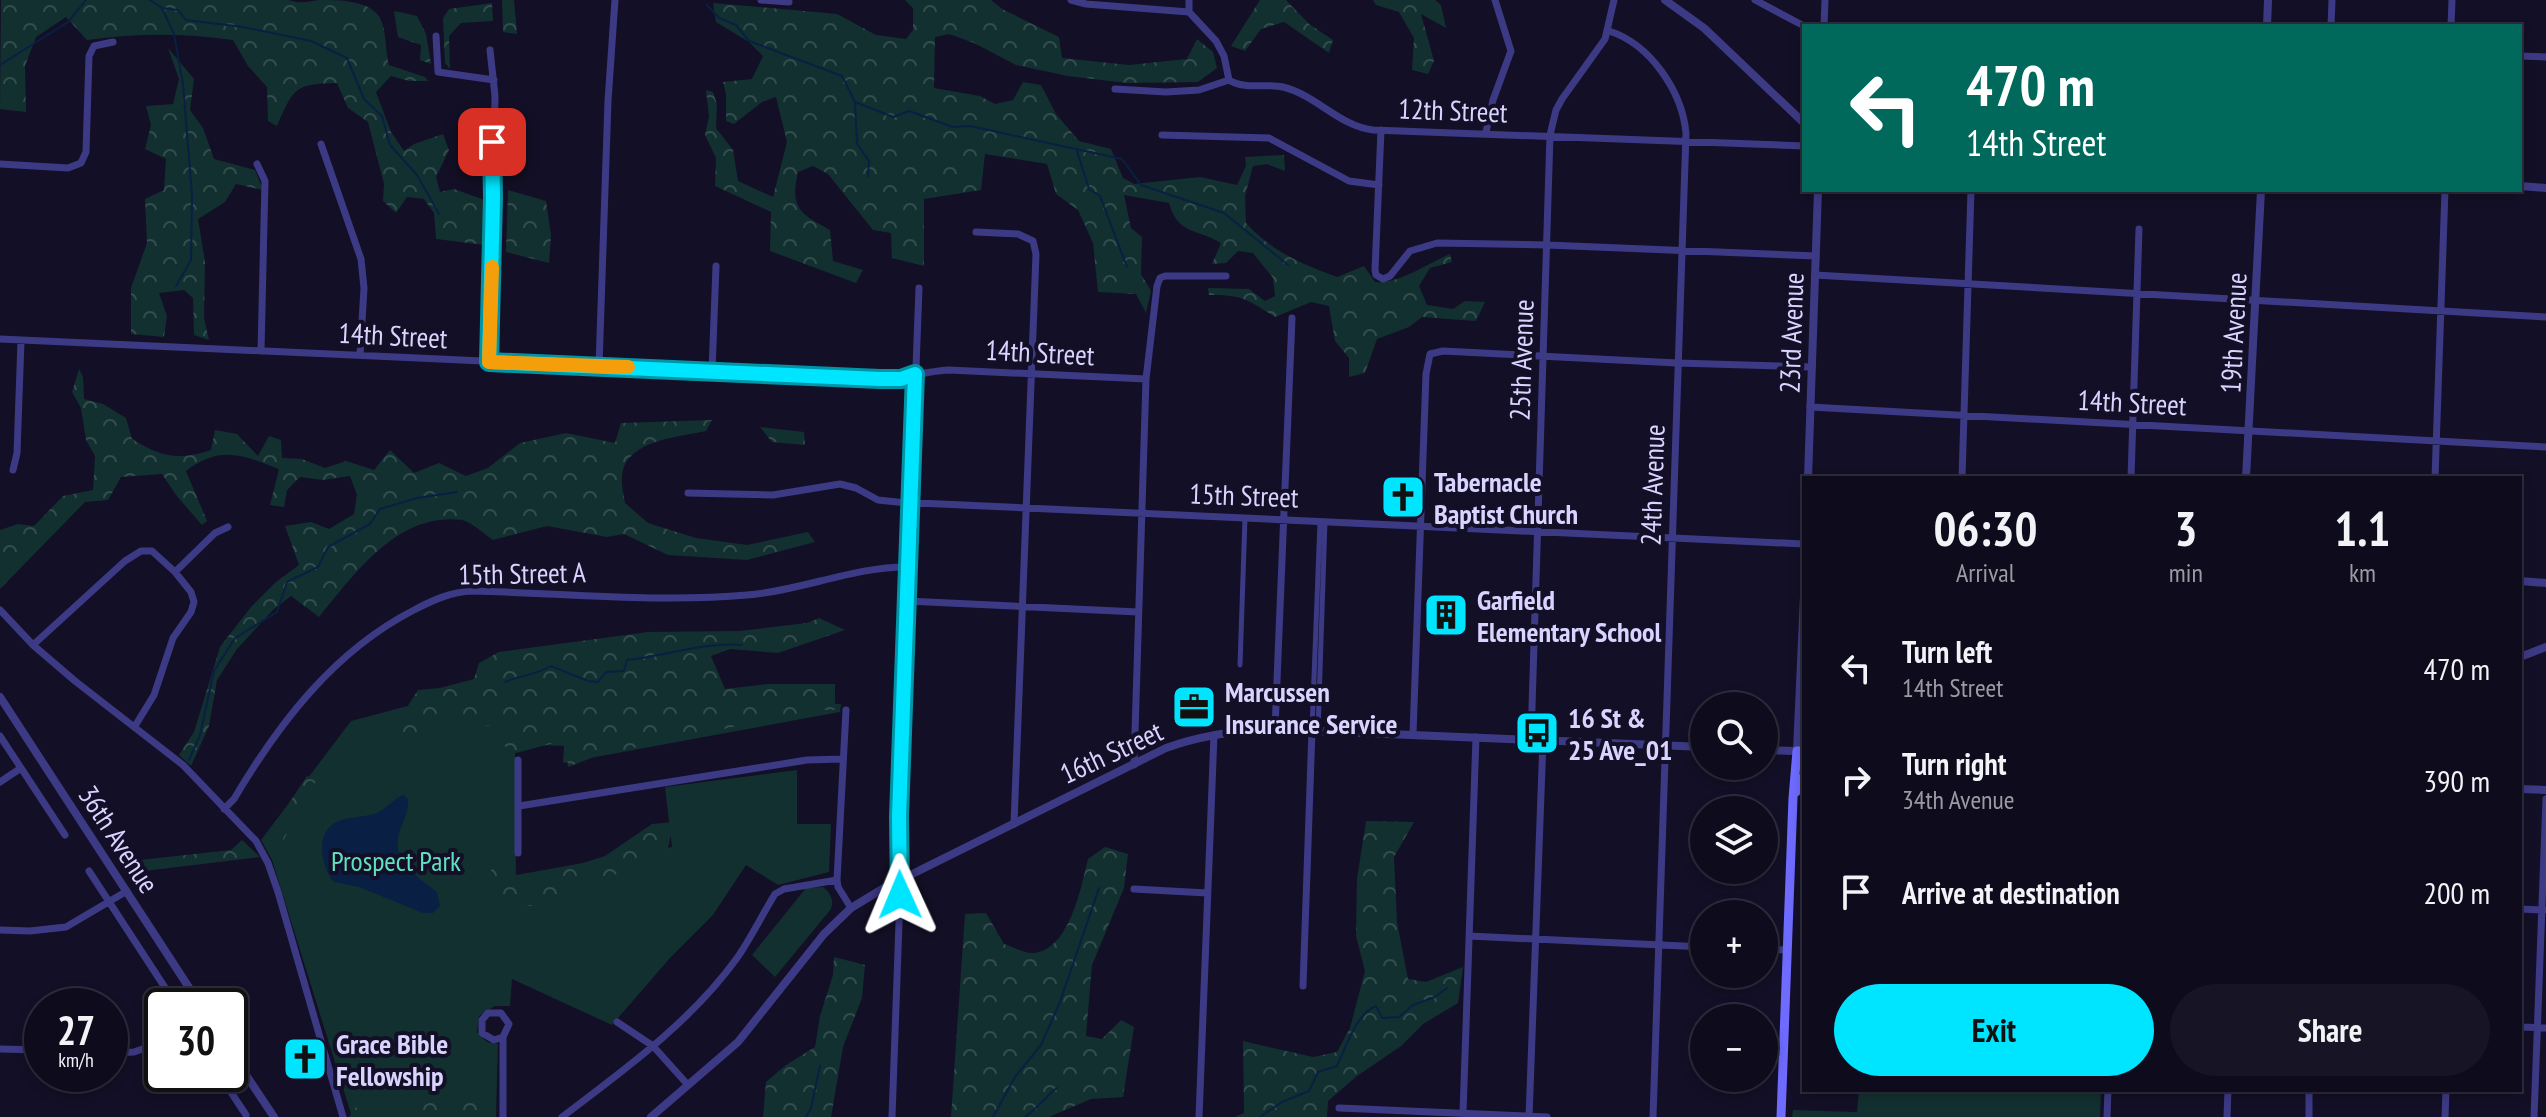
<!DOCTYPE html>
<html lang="en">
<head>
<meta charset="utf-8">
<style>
	:root { --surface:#0e0b1c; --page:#171425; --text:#f1f3f6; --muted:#9b9ba3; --line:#2e2b3b; --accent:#00e5ff }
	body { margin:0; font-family:"PT Sans Narrow",sans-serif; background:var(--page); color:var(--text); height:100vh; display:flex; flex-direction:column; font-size:30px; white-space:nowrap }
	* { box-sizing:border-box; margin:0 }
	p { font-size:26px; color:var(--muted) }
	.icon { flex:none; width:44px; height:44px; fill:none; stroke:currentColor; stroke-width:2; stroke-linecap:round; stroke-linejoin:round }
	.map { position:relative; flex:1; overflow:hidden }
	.sheet { position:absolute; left:1802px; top:476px; width:720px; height:616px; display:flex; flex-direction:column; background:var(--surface); border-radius:0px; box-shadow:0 4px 12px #0003,0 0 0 2px var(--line) }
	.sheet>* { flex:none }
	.banner { position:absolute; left:1802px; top:24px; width:720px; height:168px; border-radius:0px; box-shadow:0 4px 12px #0003,0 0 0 2px var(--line); background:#00695c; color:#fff; overflow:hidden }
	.tools { position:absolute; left:1690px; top:692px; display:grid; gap:16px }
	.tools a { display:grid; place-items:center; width:88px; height:88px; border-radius:50%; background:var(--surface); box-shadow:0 4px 12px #0003,0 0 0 2px var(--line); font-size:40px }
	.speed { position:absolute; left:24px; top:988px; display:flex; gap:16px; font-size:40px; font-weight:700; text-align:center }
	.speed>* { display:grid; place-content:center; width:104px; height:104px; border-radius:50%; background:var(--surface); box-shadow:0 4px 12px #0003,0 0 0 2px var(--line); line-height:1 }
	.speed small { font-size:20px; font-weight:400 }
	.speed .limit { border:4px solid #111; border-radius:12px; background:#fff; color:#111 }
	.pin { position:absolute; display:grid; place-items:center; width:68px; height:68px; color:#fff; margin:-34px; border-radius:16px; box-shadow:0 4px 12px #0006 }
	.me { position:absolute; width:88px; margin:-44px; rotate:359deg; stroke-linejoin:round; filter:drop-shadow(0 0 6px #0008) }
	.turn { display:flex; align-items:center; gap:28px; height:168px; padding:0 32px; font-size:36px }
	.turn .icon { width:104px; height:104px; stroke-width:2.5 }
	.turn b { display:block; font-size:56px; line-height:68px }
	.eta { display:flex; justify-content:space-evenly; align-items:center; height:136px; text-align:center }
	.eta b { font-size:48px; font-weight:700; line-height:56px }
	.action { display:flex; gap:16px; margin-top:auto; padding:16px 32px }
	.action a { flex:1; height:92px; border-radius:48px; background:var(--accent); color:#111; font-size:32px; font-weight:700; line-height:92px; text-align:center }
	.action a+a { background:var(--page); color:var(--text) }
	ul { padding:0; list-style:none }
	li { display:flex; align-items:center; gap:24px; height:112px; padding:0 32px }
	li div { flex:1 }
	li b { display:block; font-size:30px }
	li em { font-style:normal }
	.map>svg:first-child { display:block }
	.green { fill:#12302f }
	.forest { fill:url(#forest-crowns) }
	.water { fill:#0a1f44 }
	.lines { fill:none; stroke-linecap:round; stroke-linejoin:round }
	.stream { stroke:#0a1f44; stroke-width:2 }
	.pedestrian { stroke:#3d3a85; stroke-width:5 }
	.minor { stroke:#3d3a85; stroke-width:7 }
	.tertiary { stroke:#3d3a85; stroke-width:8 }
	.secondary { stroke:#6f6bff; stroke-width:9 }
	.route-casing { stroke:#0095a6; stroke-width:20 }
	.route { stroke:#00e5ff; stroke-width:14 }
	.slow { stroke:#f59e0b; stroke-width:14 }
	.labels { text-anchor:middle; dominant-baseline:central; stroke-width:8; stroke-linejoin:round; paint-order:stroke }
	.street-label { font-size:28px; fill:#d9d4ff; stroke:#130f26 }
	.poi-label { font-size:28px; font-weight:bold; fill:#d9d4ff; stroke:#130f26; text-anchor:start }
	.park-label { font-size:28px; fill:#5fe0c0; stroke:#130f26 }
</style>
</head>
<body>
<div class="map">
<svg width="2546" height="1117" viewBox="0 0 2546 1117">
	<defs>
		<pattern id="forest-crowns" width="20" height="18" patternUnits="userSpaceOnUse" patternTransform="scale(2)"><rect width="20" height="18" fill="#12302f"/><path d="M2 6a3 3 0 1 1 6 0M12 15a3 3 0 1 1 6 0" fill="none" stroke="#344d4e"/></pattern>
	</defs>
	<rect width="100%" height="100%" fill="#130f26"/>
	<path class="green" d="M479,687L841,704L840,712L563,763L564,746L515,744L516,875L672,847L665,787L797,770V824H831L829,872L778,885L746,865L713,915L670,958L612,1025L512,979L510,1006H495L479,1016L477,1032L487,1042L498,1044L496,1117H352L272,860L261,840L351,721Z
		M823,887C831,893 834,900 831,909L775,977L752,955L806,888Z
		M1859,1090H2101L2100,1117H1792L1793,1110L1857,1112Z"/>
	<path class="forest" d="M1,0H288C301,4 306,2 319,0C329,0 341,0 351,2C391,9 382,31 389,65L425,77L428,81H409L391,76L376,92L391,132L404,151L414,144L443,134L449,150L436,177L440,192L454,189L490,202L485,245L436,239L434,213L424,199L407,197L396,213L383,201L384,184L368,122L348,108L337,83C294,84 294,88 277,126L268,121L267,87L248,66L233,40C184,33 137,33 87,40L66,17L36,37L25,66L26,112L0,109Z
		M502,0H514L517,34L503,32Z
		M905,0H991L1002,9L1059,37L1062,58L1129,65L1187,59L1197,39L1213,52L1217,68L1198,82L1127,83L1068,76L1016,65L974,43L949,34L935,37L934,88L980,96L995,104L1013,100L1023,82L1041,85L1056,114L1079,141L1111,149L1123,178L1134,184L1200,177L1237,185L1246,166L1245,157L1284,155L1285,171L1267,164L1253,166L1245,196L1246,223C1274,253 1300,263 1337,277L1364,266L1375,282C1400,284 1426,264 1450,254L1452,262L1430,268L1419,286L1427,305L1453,309L1465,301L1485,302L1476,321L1422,317L1409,327L1377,339L1365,373L1349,377V358L1335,341L1329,306L1311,302L1275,317C1249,300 1241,294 1209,295L1208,288L1249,289L1265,301L1275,296L1273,278L1253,253L1238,251L1226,263L1212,264L1221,243C1196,228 1178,235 1169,203L1124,195L1131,228L1142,237L1141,274L1151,291L1146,313L1136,294L1098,292L1093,243L1078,210L1056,194L1047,164L985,154L981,190L924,199V266L892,258L891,233L873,230L828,174L813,166L798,172C790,208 799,213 830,230L833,261L863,270L856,283L770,251L771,212L715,186L716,158L705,135L709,116L706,90L713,92L717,104L716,128L733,150L738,181L773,197L787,142L776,97L762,102L734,124L726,121V94L723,82L752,79L763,56L749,42L716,22L713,3L837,14L876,35L906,39L913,30V8Z
		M1260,0H1286L1309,24L1333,40L1329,53L1284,22L1261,29L1245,51L1231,46Z
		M1373,0H1435L1441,5L1446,28L1421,14L1434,61L1428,74L1412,70L1414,38L1399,12L1376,5Z
		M492,3L493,21L461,23L449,36L450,69L445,63L443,18L449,9Z
		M394,11L417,16L426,34L431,64L420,60L421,45L398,37Z
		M168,48L194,79L190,110L203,128L214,159L255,170L263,190L236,184L225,202L198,219L205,262L204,318L209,340L194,335L193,298L184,290L159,293L167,316L164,337L131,334V288L147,243L145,199L164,190L166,159L145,149L151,125L146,106L173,104L179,79Z
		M508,190L546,201L551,235L549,263L506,252Z
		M79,369L83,377L84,399L103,404L126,418L132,439C162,457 177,461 211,450L215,430L237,434L258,456L269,436L281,440L282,458L302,459L325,468L346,461L374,470L390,450L414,473L439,463L466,476L488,468L520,443L566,433L615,443L621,423L712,420L706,431C679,437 624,440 622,477C621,485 624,495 625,503L648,523L696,538L747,545L808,532L815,542L747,560L668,555L624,534L607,537L547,526L493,540C484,534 472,522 462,520C397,512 355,574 319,617L291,596L274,609L237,649L217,680L209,726L191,766L179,755L194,732L220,647L251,607L276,582L299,565L285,526L311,522L329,529L354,514L357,495L350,476L323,480L300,477L287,490L284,507L270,505L279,469C243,455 220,445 186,471L207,521L202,525L176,495L162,474L121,477L108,500L85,502L0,589V530L18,524L34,526L63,496L93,490L95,456L86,440L81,408L72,392Z
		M760,427L804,432L805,445L772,442Z
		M819,618L845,630L778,653L730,649L711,656L725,689L768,684H835V710H814L599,755L568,767L566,745L554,743L512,754L502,743L515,729L501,721L474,731L448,721L391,743L384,736L399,720L418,690L440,688L474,679L479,663L499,652L648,632L740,631L807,623Z
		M307,776L317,779L276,854L265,839Z
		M1366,821L1414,822L1394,857L1397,922L1408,979L1426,982L1463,967L1458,1003L1423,1024L1401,1046L1357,1076L1328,1101L1327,1117H1235L1244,1113L1243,1041L1313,1057L1337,1052L1350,1028L1365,971L1356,936L1357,879Z
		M674,822L667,852L584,888L531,906L500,903L488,882L494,859L510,858L515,879L546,875L605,856L652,824Z
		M242,840L260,857L136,872L122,862L231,850Z
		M1105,847L1128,854L1124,888L1092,965L1086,1036L1102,1039L1121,1020L1134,1027L1123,1097L1091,1099L1049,1117H951L965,914L986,913L1004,944C1013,947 1025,954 1034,953C1070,949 1081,887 1088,859Z
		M834,957L865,965L862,998L843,1047L831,1117H763L766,1082L786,1065L815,1047L820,1016L833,975Z
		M476,1087L492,1098L490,1117H349L356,1107L401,1116L448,1094Z"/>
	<path class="water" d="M403,795L408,799C409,810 404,820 400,830C389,861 417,876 437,892L440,906L433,913H423L359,887L334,882C322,869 315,836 333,824C345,816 364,818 377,813C387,808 393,799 403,795Z"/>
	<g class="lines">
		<path class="stream" d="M150,0L162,8L174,34L183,84L192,195L191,260L176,286
			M707,5L719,18L736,25L749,41L842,76L855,102L893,117L909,111L953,127L970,126L1122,159L1141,185L1224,213L1288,265
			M162,8L178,10L186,20L243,27L311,41L347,58L364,99L382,116L390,145L417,175L439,214
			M0,65L68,22L86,0
			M855,102L857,144L869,161L868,176
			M1077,151L1089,189L1100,196L1127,267
			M505,682C521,675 536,675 551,666L588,681L598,682L606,672L624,671L627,660C666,656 702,642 742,645
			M189,760L200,735L214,671L235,638L277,612L287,582L318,567L328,547L370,524L380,509L417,498L457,492
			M806,1117L811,1108L820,1066
			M993,1117L1015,1077L1041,1045L1060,1002L1099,888
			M1025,1117C1037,1109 1045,1097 1057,1088
			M1260,1117L1282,1102L1309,1091L1318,1072L1337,1066C1346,1047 1356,1014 1376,1006L1382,1018L1399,1017L1413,1005L1435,997L1447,988"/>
		<path class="pedestrian" d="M1240,665L1245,518
			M1312,730L1320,521
			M1318,731L1325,521"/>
		<path class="minor" d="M761,0L789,2
			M1071,0L1086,4L1189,12
			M1189,0V12L1216,41L1224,56L1229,80
			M1755,0L1804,26
			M1824,26L1825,0
			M2331,26L2332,0
			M2451,26L2452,0
			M1609,31C1650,44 1682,91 1686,133L1653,1117
			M436,36L438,72L494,80
			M2520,56L2546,57
			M1115,89L1166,92L1199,90L1229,80C1245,90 1265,83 1283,87C1316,95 1339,126 1373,130L1804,146
			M1381,130L1375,270L1376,275L1383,279L1390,276L1410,251L1437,243L1547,245L1816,256
			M1486,132L1493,100L1511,51L1495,0
			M1162,135L1269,138L1349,181L1379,185
			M321,144L361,259L364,288L360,355
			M0,164L68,168L81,163L86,152L89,56L94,46L113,42
			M257,164L265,181L261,351
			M976,232L1018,234L1033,241L1036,254L1014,824
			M1815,275L2546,317
			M0,339L880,379C904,379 925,371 949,370L1146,379
			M489,362L495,96L490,50
			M599,366L608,101L615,0
			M712,371L716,266
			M1810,407L2546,447
			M13,470L17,453L21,341
			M1962,478L1971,190
			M2131,478L2139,229
			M2435,478L2445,190
			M688,493L773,495L840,484L856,488L878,500L897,502L1804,544
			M175,572L215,533L228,527
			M907,601L1138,612
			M0,610L33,645L75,681L183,765L256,841L268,863L278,892L343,1117
			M33,645L125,561L141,551H152L175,572L191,592L194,602L191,612L173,638L154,695L135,726
			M846,710L837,880L838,887L851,908
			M1275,729L1292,318
			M1413,734L1426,374L1430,354L1443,351L1677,363L1812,367
			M0,736L65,835
			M1531,739L1550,135L1556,110L1562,99L1605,39L1614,0
			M518,760V853
			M1134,765L1146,379L1157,286L1160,278L1165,276H1226
			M0,782L21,768
			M519,806L807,760L842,759
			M224,809L234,799C279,723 334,651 414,610C433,600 451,592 472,591C561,593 659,603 747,595C801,591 855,566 909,567
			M89,871L177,1006
			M1134,889L1207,893
			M2520,909L2544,910
			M0,930L30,931L66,927L127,891
			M1469,936L1704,947
			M1764,949L1786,950
			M1303,986L1312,730
			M617,1022L653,1046L688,1085
			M2520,1027L2546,1028
			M0,1049L42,1050
			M110,1053L134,1052L162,1042
			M219,1074L246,1115
			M1339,1108L1547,1117
			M1463,1113L1476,737
			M503,1117V1037L509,1024L501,1013H488L482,1020V1033L494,1040L503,1037
			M562,1117C624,1070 691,1022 737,958C751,938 762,915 775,894L784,889L837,880
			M892,1117L900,895L899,816L919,288
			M1199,1117L1214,735
			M1529,1117L1543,740
			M2107,1117L2108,1090
			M2227,1117L2228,1090
			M2309,1117V1090
			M2445,1117L2446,1090
			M2534,1117L2546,799"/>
		<path class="tertiary" d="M1665,0L1704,28L1804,123
			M2267,26L2268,0
			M2520,186L2546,188
			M1808,478L1818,190
			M2246,478L2261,190
			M2520,581L2546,583
			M2520,657L2546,647
			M0,697L201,1006
			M1764,750L1797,751L1804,596
			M2520,789L2546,790
			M230,1051L274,1117
			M651,1117L738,1042L824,934L851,908L884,888L1166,748C1199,736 1232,731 1267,729L1704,747"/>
		<path class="secondary" d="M1796,792L1804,776
			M1781,1117L1793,798L1797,751H1804"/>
	</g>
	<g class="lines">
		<g class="route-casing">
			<path id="route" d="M492,142L493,198L489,362L880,379H901L915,374L899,816L900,895"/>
		</g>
		<use href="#route" class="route"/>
		<path class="slow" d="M492,267L489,362L628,367"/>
	</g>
	<defs>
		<g id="church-square" transform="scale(2.3)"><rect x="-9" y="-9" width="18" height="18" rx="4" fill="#00e5ff" stroke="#130f26"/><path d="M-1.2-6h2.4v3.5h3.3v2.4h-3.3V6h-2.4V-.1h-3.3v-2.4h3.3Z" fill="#111"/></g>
		<g id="building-square" transform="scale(2.3)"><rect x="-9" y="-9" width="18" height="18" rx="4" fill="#00e5ff" stroke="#130f26"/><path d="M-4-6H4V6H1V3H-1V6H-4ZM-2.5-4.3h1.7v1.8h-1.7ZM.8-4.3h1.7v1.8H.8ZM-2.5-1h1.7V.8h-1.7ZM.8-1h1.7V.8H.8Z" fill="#111"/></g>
		<g id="office-square" transform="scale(2.3)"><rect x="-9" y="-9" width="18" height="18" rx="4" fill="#00e5ff" stroke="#130f26"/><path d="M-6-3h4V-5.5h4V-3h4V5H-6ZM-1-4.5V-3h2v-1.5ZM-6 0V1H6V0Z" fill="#111"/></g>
		<g id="bus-square" transform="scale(2.3)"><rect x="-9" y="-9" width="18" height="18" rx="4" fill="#00e5ff" stroke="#130f26"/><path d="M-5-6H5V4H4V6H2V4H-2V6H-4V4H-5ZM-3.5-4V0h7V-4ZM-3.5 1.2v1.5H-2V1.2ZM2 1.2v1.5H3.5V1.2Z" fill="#111"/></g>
	</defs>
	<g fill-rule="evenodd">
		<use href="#church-square" x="1403" y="497"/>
		<use href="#building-square" x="1446" y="615"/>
		<use href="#office-square" x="1194" y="707"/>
		<use href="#bus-square" x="1537" y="733"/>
		<use href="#church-square" x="305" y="1059"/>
	</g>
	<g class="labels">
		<g class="street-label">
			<text transform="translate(1453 110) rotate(2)">12th Street</text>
			<text transform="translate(1791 333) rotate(-88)">23rd Avenue</text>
			<text transform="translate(2233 333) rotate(-87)">19th Avenue</text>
			<text transform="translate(393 335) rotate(3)">14th Street</text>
			<text transform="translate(1040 352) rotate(3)">14th Street</text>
			<text transform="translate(1521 360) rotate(-88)">25th Avenue</text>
			<text transform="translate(2132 402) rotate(3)">14th Street</text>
			<text transform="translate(1652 485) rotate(-88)">24th Avenue</text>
			<text transform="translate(1244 495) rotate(2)">15th Street</text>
			<text transform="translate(522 573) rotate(-1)">15th Street A</text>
			<text transform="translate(1111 752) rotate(-25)">16th Street</text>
			<text transform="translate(119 839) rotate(57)">36th Avenue</text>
		</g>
		<g class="poi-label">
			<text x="1434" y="481">Tabernacle<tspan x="1434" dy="32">Baptist Church</tspan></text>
			<text x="1477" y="599">Garfield<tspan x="1477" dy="32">Elementary School</tspan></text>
			<text x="1225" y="691">Marcussen<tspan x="1225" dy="32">Insurance Service</tspan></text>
			<text x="1568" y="717">16 St &amp;<tspan x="1568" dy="32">25 Ave_01</tspan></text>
			<text x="336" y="1043">Grace Bible<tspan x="336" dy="32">Fellowship</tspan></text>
		</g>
		<g class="park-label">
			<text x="396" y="860">Prospect Park</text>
		</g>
	</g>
</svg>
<div class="tools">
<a><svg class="icon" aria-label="search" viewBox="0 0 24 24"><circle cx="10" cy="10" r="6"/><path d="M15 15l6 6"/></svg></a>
<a><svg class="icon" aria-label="layers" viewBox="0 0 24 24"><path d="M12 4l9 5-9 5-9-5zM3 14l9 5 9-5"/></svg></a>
<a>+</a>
<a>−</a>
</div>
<div class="speed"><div>27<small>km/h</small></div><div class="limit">30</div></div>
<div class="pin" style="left:492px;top:142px;background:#d93025"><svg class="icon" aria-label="arrive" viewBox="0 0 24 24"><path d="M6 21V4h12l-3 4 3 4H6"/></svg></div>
<svg class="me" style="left:900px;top:895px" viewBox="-20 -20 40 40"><path d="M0-17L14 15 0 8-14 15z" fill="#00e5ff" stroke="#fff" stroke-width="4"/></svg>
<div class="banner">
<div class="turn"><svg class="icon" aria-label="left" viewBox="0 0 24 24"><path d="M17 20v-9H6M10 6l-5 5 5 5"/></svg><div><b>470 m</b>14th Street</div></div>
</div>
<section class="sheet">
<div class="eta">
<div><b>06:30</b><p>Arrival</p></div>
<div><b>3</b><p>min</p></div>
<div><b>1.1</b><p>km</p></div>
</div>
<ul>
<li><svg class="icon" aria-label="left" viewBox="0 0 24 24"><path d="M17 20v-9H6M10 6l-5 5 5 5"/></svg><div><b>Turn left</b><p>14th Street</p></div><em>470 m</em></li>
<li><svg class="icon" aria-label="right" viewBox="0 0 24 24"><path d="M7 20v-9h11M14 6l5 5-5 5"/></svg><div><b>Turn right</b><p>34th Avenue</p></div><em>390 m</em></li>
<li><svg class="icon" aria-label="arrive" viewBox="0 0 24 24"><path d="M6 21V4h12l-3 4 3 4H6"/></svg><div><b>Arrive at destination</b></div><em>200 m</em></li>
</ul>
<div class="action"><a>Exit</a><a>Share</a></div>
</section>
</div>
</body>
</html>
